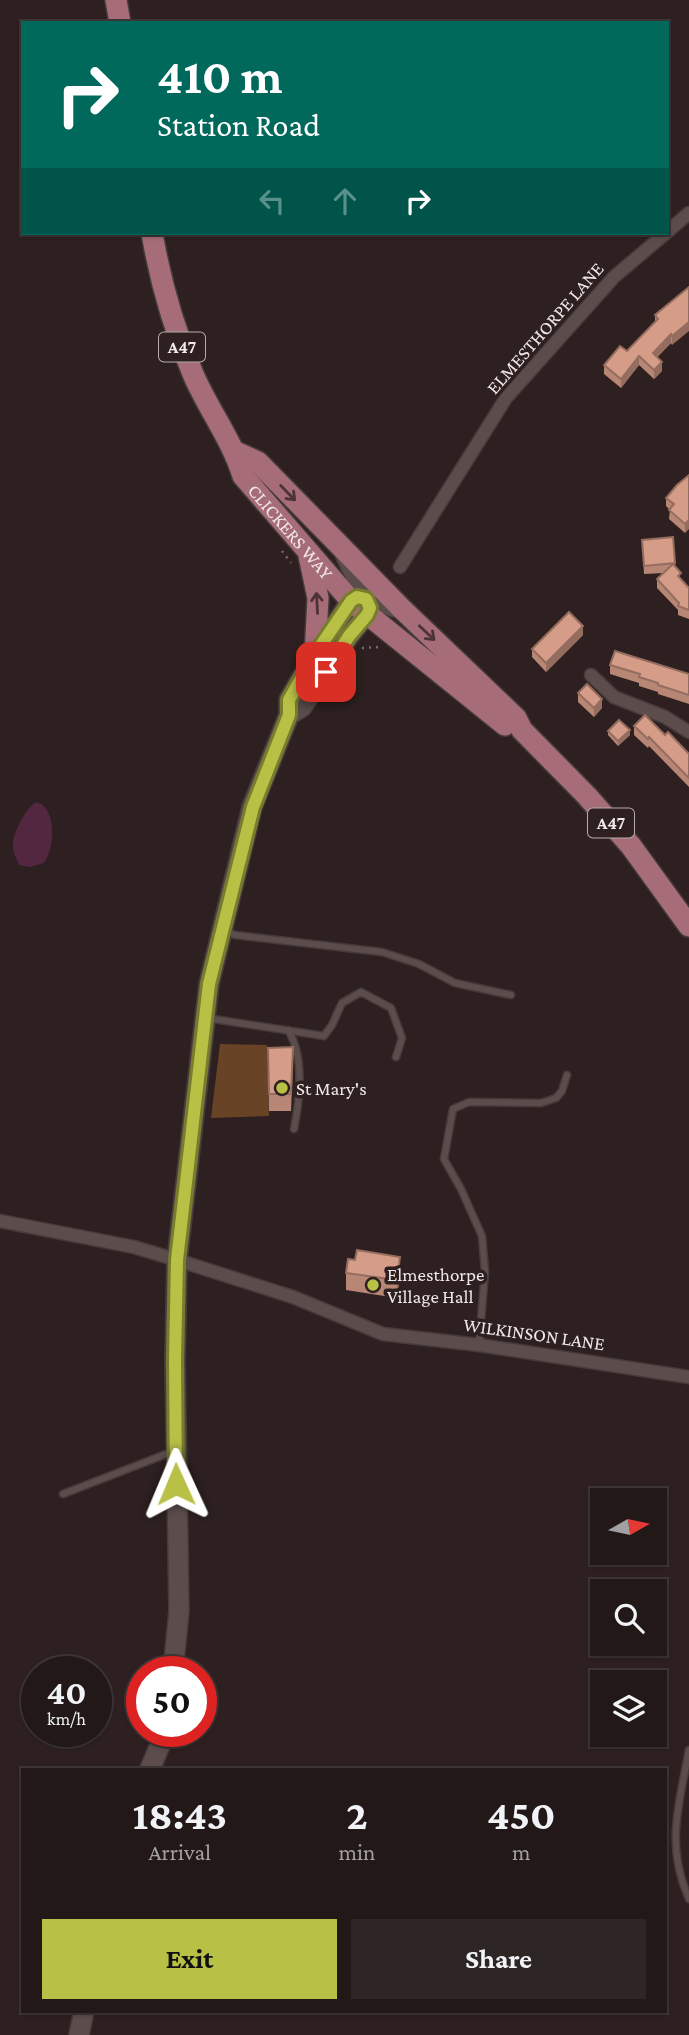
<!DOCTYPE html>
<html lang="en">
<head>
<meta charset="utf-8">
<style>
	:root { --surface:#221818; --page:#2e2525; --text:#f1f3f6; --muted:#a2a0a2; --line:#3f3737; --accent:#b9c046 }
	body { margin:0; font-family:"Crimson Pro",serif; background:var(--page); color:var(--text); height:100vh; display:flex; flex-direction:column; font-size:26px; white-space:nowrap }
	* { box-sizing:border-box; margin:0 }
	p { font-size:23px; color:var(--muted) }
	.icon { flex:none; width:38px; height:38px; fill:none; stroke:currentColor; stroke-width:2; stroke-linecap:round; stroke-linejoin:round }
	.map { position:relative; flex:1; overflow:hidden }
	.side { position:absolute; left:21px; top:1768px; width:646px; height:245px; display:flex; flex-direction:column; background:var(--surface); border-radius:0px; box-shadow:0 2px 5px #0004,0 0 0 2px var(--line) }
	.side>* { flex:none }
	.banner { position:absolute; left:21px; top:21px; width:648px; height:214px; border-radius:0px; box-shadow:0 2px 5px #0004,0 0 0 2px var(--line); background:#00695c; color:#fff; overflow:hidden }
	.needle { width:46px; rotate:81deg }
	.fabs { position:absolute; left:590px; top:1488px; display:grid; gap:14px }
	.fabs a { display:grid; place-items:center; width:77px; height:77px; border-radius:0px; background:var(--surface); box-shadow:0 2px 5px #0004,0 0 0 2px var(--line); font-size:35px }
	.speed { position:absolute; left:21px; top:1656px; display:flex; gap:14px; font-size:35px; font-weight:700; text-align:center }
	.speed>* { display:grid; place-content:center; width:91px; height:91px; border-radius:50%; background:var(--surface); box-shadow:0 2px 5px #0004,0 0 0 2px var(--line); line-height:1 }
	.speed small { font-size:18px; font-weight:400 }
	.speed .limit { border:10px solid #d22; background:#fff; color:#111 }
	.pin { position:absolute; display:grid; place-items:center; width:60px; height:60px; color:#fff; margin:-30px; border-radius:14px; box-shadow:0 4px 10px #0006 }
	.me { position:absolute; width:77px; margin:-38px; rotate:359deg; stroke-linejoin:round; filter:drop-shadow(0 0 5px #0008) }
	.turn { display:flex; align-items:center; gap:24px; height:147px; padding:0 21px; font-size:32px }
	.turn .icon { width:91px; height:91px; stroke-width:2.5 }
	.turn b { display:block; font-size:49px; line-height:60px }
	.lanes { display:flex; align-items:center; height:66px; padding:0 21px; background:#0003; justify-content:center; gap:35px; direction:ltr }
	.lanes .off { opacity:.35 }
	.eta { display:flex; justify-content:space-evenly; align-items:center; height:119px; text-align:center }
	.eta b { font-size:42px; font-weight:700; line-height:49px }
	.action { display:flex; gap:14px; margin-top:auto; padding:14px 21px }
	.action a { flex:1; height:80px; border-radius:0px; background:var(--accent); color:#111; font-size:28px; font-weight:700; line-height:80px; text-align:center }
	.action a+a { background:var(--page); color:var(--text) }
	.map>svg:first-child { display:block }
	.green { fill:#694325 }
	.water { fill:#532740 }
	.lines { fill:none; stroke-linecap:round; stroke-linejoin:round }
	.service-casing { stroke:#453b3a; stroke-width:9 }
	.minor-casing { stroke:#453b3a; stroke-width:15 }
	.secondary-casing { stroke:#453b3a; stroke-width:22 }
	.primary-casing { stroke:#453b3a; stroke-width:24 }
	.path { stroke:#766a6a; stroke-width:2.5; stroke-dasharray:2 5; stroke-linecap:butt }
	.service { stroke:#5c4d4c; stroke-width:6 }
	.minor { stroke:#5c4d4c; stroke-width:12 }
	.secondary { stroke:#5c4d4c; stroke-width:19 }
	.primary { stroke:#a66d79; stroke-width:21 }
	.wall { fill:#b78675 }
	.shaded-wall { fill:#956d5f }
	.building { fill:#d59c88; stroke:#956d5f; stroke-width:2 }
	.oneway { stroke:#4c3336 }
	.route-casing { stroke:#787d2e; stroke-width:18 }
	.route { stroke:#b9c046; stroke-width:12 }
	.poi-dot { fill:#b9c046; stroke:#2e2020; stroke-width:2.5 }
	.labels { text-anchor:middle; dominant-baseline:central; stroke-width:7; stroke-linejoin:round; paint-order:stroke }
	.shield { fill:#2e2020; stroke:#b6abab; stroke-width:2 }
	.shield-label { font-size:18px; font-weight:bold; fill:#f1e7e7 }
	.street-label { font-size:19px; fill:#f1e7e7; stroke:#2e2020 }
	.poi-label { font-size:19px; fill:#f1e7e7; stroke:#2e2020; text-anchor:start }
</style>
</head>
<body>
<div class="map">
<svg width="689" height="2035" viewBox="0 0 689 2035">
	<rect width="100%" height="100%" fill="#2e2020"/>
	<path class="green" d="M220,1044L267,1045L269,1116L211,1118Z"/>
	<path class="water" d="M37,802C57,809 55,848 44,863L30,867L19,865C16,858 12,850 13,842C15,831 26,806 37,802Z"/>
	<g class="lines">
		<g class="service-casing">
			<path id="service" d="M224,930L235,935L382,952L419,964L455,983L511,995
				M207,1018L324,1036L332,1025L342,1003L361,992L391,1008L402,1038L396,1057
				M288,1030C305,1057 300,1099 294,1129
				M479,1345L485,1271L482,1236L461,1189L444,1159L453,1109L469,1102L541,1103L556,1098L562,1091L567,1075
				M63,1494L174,1451
				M689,1750C679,1805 665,1845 689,1899"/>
		</g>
		<g class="minor-casing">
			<path id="minor" d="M667,232L689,213
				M400,567L506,398L614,277L666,233
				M591,675L614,697L665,717L689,732
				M0,1221L134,1247L177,1260L293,1297L383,1334L479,1345L689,1377"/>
		</g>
		<g class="secondary-casing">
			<path id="secondary" d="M289,715L302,707L349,636L369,611L366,599L345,554
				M173,1671L179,1611L175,1360L177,1260L209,984L252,807L289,715V700L315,655L351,601L359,597L402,609
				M150,1769L166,1731
				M79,2035L84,2011"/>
		</g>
		<g class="primary-casing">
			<g id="primary">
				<path d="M116,0L120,23"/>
				<path id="s1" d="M152,233C160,280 174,329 193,374C208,409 232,440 243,476L351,601L505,725"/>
				<path d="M236,452L258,462L402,609L516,718L522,730L587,796L631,846L689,926"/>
				<path d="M309,556L318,598L315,655"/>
			</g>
		</g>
		<path class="path" d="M282,551L291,563
			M362,648L380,647"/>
		<use href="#service" class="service"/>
		<use href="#minor" class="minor"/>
		<use href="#secondary" class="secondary"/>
		<use href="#primary" class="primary"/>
	</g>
	<path class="wall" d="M689,287L672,345L671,343L657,357L662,371L654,379L639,365L621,388L604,374V365L627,351L655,322V315Z
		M689,475L685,533L669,519L670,510L666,506V498Z
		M673,537L675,566L681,580L689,588V619L678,615V610L657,588V579L664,573L644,574L642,540Z
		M583,635L546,672L532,657V649Z
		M610,665L689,674V704L658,694V692L639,686V683L610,674Z
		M578,693L602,708L594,717L578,702Z
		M634,726L665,735L689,754V787L649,746L648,748L634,735Z
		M608,731L630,735L618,746L608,735Z
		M268,1048L293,1064L291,1111H269Z
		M346,1273L400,1274L397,1298L346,1290Z"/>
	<path class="shaded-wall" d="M689,322V331L672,345V336Z
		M671,334V343L653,362V353Z
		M639,356V365L621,388V379Z
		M662,362V371L654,379V370Z
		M689,520V529L685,533V524Z
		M583,626V635L546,672V663Z
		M602,699V708L594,717V708Z
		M630,730V735L618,746V741Z
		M400,1257V1274L397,1298V1280Z"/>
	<path class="building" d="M689,287V322L672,336L671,334L653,353L662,362L654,370L639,356L621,379L604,365L620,346L627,351L658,319L655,315Z
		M689,475V520L685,524L669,510L674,504L666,498L677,485Z
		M673,537L675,563L644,566L642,540Z
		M673,564L681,573L678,576L689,588V610L678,606L679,603L657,579Z
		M569,612L583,626L546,663L532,649Z
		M615,651L689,674V695L658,685V683L639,677L640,674L610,665Z
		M587,684L602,699L594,708L578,693Z
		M645,715L665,735L668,732L689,754V778L649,737L648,739L634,726Z
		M619,720L630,730L618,741L608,731Z
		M293,1047L291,1094H269L268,1048Z
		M357,1250L400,1257L397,1280L346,1273L348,1259L355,1260Z"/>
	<defs><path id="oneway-shaft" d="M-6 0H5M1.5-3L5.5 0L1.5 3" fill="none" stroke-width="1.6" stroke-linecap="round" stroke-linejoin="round" transform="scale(1.75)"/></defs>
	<g class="oneway">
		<use href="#oneway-shaft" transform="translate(288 493) rotate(46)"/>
		<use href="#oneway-shaft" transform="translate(317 603) rotate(-93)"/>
		<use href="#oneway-shaft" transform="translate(427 633) rotate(43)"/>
	</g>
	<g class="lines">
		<g class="route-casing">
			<path id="route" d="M176,1484L175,1360L177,1260L209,984L253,807L289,715V700L315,654L351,601L357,597L366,599L370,608L367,615L349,636L326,672"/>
		</g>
		<use href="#route" class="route"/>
	</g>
	<g class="poi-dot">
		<circle cx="282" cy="1088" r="7"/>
		<circle cx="373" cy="1285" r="7"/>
	</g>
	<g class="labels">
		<g class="shield">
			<rect x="159" y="332.5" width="46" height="29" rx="5"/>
			<rect x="588" y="808.5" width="46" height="29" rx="5"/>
		</g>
		<g class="shield-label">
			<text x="182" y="347">A47</text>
			<text x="611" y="823">A47</text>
		</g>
		<g class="street-label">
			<text transform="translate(545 328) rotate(-49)">ELMESTHORPE LANE</text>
			<text stroke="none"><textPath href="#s1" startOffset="334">CLICKERS WAY</textPath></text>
			<text transform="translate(534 1334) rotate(8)">WILKINSON LANE</text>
		</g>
		<g class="poi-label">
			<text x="296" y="1088">St Mary's</text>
			<text x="387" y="1274">Elmesthorpe<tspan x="387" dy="22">Village Hall</tspan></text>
		</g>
	</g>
</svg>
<div class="fabs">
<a><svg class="needle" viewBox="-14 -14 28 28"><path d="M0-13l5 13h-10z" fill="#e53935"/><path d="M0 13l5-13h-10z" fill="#a2a0a2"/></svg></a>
<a><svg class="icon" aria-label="search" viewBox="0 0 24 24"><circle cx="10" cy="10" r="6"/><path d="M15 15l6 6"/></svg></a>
<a><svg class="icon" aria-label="layers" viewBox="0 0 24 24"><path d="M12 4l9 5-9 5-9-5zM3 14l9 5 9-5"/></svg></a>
</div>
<div class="speed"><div>40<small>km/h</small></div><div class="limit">50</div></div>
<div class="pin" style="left:326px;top:672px;background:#d93025"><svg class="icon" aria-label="arrive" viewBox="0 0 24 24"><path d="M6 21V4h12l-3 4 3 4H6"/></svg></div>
<svg class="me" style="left:176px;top:1484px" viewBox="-20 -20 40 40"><path d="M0-17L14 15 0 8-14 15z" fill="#b9c046" stroke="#fff" stroke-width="4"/></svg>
<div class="banner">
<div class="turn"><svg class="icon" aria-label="right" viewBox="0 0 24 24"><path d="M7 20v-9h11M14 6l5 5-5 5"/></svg><div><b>410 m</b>Station Road</div></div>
<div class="lanes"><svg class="icon off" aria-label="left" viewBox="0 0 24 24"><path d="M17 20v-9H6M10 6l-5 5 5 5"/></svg><svg class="icon off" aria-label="ahead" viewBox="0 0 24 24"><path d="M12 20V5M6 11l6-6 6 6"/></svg><svg class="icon" aria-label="right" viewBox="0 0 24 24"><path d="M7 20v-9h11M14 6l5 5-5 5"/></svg></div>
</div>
<section class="side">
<div class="eta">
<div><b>18:43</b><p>Arrival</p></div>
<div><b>2</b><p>min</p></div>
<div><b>450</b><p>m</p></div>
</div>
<div class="action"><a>Exit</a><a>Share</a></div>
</section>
</div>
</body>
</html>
